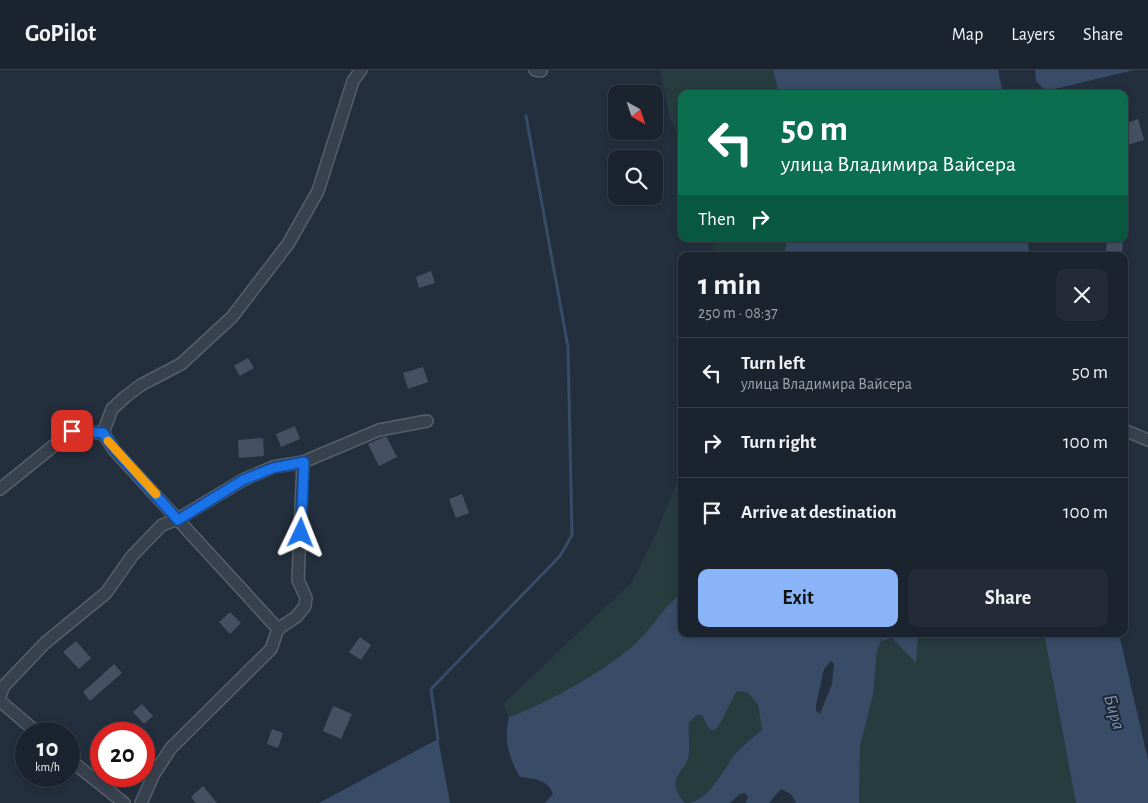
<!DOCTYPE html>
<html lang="en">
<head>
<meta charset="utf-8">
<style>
	:root { --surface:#1b232e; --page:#242b36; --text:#f1f3f6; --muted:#a0a4aa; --line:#39404a; --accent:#8ab4f8 }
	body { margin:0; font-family:"Alegreya Sans",sans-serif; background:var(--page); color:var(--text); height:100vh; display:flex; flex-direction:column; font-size:19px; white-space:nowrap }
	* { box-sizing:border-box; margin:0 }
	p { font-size:16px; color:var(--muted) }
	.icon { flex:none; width:28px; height:28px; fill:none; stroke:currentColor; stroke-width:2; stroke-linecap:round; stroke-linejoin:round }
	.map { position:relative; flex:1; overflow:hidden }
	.sheet { position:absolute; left:678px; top:182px; width:450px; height:385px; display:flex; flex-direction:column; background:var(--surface); border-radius:10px; box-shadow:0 2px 8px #0003,0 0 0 1px var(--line) }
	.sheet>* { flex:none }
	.top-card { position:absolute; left:678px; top:20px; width:450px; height:152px; border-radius:10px; box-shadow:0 2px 8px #0003,0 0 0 1px var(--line); background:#0b6e4f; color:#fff; overflow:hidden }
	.needle { width:32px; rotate:140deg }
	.buttons { position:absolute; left:608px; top:15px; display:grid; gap:10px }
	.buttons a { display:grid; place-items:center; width:55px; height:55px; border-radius:10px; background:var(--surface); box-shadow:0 2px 8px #0003,0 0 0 1px var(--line); font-size:25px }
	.speed { position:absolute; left:15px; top:652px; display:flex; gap:10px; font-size:25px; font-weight:700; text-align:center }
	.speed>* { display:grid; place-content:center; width:65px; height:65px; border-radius:50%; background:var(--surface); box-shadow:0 2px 8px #0003,0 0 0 1px var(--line); line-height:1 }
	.speed small { font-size:12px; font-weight:400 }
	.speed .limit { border:8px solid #d22; background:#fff; color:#111 }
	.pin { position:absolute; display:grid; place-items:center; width:42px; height:42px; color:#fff; margin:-21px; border-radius:10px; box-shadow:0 2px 8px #0006 }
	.me { position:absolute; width:55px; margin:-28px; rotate:2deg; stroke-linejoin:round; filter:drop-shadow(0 0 4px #0008) }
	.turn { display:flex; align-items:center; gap:18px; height:105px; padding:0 20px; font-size:22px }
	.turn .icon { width:65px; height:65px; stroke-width:2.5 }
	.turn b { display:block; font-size:35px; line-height:42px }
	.then { display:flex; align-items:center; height:48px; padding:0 20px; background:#0003; gap:10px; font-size:19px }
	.round { display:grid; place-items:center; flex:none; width:52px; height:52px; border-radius:10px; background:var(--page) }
	.head { display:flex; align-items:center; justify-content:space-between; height:85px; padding:0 20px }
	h1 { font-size:30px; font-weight:700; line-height:38px }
	.primary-button { display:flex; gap:10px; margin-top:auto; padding:10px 20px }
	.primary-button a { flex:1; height:58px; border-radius:10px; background:var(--accent); color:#111; font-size:20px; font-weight:700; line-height:58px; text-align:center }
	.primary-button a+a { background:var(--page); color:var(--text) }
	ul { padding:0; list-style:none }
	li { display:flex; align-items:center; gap:15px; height:70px; padding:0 20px; border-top:1px solid var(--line) }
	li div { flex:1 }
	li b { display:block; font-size:19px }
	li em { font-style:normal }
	header { display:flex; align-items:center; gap:30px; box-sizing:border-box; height:70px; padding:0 25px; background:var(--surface); border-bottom:1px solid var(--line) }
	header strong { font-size:24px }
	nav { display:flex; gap:28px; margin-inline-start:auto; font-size:18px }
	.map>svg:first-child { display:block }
	.green { fill:#263c3f }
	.water { fill:#394c67; fill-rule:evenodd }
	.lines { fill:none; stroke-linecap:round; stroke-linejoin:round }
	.stream { stroke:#394c67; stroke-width:3 }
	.building { fill:#455162 }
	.minor-casing { stroke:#565f6c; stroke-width:14 }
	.minor { stroke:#38414e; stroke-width:11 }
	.route-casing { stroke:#114b97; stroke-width:12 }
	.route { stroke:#1a73e8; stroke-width:9 }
	.slow { stroke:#f59e0b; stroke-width:9 }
	.labels { text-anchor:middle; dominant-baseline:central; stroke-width:4; stroke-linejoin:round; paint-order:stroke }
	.water-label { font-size:19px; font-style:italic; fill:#7c92b1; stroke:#1d2633 }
</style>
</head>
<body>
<header>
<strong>GoPilot</strong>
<nav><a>Map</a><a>Layers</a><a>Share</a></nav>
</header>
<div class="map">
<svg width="1148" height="733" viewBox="0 0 1148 733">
	<rect width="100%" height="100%" fill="#242f3e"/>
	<path class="green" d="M660,0H773L779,24H681V70L670,48Z
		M712,169H787L784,186H713Z
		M681,403V524C664,536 655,554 640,569C611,598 548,633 509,647L503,634L632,512L654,469Z
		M921,564H1044L1076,733H859L860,677L873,625L877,581L881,571L892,568L916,592L918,566Z
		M737,621L748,623L758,635L762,660C753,668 743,675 735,684C722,699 709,733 685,733C662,705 688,702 689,684C690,673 688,663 689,652L697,645H702L709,659Z"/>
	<path class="water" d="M773,0H998L1003,24H779Z
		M1035,0H1134L1046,21L1036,11Z
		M787,169H1027L1030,186H784Z
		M681,524V564H921L918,566L916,593L892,568L881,571L877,581L873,625L860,677L859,733H796L791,724L781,719L769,733H746L748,727L745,723L740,724L730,733H545L553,724C547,709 535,709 520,707C508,687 504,669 509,647C548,633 611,598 640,569C655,554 664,536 681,524ZM831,591L834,594L832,614L820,644L816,641V635L824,599ZM737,621L748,623L758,635L762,660C753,668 743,675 735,684C723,699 709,733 685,733C662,706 688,702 689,684C690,673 688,663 689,652L697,645H702L709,659L714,660C721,656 730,631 737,621Z
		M1044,564H1119L1148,690V733H1076Z
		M438,669L450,733H319Z"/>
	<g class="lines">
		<path class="stream" d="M438,669L431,619L560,486L572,465L568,277L526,46"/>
	</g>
	<path class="building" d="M1138,49L1144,70L1124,76V54Z
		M1107,169L1123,170L1122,183L1106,181Z
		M431,201L435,213L419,218L416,207Z
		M248,288L254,298L240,306L234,296Z
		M423,297L428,312L408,319L403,303Z
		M295,356L300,369L281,377L276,364Z
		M386,366L397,387L379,396L368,374Z
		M263,368L264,386L239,388L238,370Z
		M462,424L469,443L456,448L449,429Z
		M230,542L241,553L230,564L219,552Z
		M360,567L371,575L361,590L349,582Z
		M76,571L91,588L79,599L63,582Z
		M114,594L122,603L90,631L83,622Z
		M142,634L153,646L144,654L133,642Z
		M333,636L352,644L341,669L323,661Z
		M272,659L283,663L278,678L267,674Z
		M203,716L217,733H196L191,727Z"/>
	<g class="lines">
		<g class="minor-casing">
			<path id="minor" d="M535,0L541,1
				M1124,360L1148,370
				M0,419L72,361L103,363
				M278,559L296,547L305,536L306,528L298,510L303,392
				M0,626L4,616L45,573L106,523L132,486L162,455L178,449L243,410L273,397L303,392L379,360L427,351
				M0,631L39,664
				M69,689L124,733
				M141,733L154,704L171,678L271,579L278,559L115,381L103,363L112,339L125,327L141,315L181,294L232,247L288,174L318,121L353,11L361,0"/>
		</g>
		<use href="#minor" class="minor"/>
	</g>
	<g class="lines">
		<g class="route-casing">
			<path id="route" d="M72,361L103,363L116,381L178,450L243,410L273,398L304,392L301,463"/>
		</g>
		<use href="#route" class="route"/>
		<path class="slow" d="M108,371L156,424"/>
	</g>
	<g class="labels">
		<g class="water-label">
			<text transform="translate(1114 642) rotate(74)">Бира</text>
		</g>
	</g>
</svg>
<div class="buttons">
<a><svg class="needle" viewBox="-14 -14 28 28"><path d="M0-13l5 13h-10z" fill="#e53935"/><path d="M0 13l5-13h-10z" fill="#a0a4aa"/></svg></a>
<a><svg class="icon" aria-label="search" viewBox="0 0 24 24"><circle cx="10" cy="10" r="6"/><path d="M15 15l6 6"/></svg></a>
</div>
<div class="speed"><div>10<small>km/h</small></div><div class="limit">20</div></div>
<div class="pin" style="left:72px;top:361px;background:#d93025"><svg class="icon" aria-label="arrive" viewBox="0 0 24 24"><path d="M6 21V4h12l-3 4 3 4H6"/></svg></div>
<svg class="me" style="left:301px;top:463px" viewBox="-20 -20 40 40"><path d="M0-17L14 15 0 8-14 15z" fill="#1a73e8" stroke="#fff" stroke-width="4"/></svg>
<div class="top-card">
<div class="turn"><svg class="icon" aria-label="left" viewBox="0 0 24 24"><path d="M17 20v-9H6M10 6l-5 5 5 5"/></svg><div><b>50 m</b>улица Владимира Вайсера</div></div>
<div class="then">Then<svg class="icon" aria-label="right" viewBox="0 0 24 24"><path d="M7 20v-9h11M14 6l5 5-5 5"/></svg></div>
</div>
<section class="sheet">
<div class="head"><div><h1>1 min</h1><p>250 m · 08:37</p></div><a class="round"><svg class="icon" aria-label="close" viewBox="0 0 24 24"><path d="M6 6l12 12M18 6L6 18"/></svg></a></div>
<ul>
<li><svg class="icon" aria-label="left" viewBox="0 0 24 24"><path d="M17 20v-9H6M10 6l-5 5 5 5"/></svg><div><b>Turn left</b><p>улица Владимира Вайсера</p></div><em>50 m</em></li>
<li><svg class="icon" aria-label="right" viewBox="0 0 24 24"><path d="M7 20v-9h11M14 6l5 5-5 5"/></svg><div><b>Turn right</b></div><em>100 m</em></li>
<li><svg class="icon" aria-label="arrive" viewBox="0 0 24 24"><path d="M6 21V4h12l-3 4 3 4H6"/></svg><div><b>Arrive at destination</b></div><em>100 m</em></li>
</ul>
<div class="primary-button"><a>Exit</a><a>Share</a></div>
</section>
</div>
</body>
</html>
